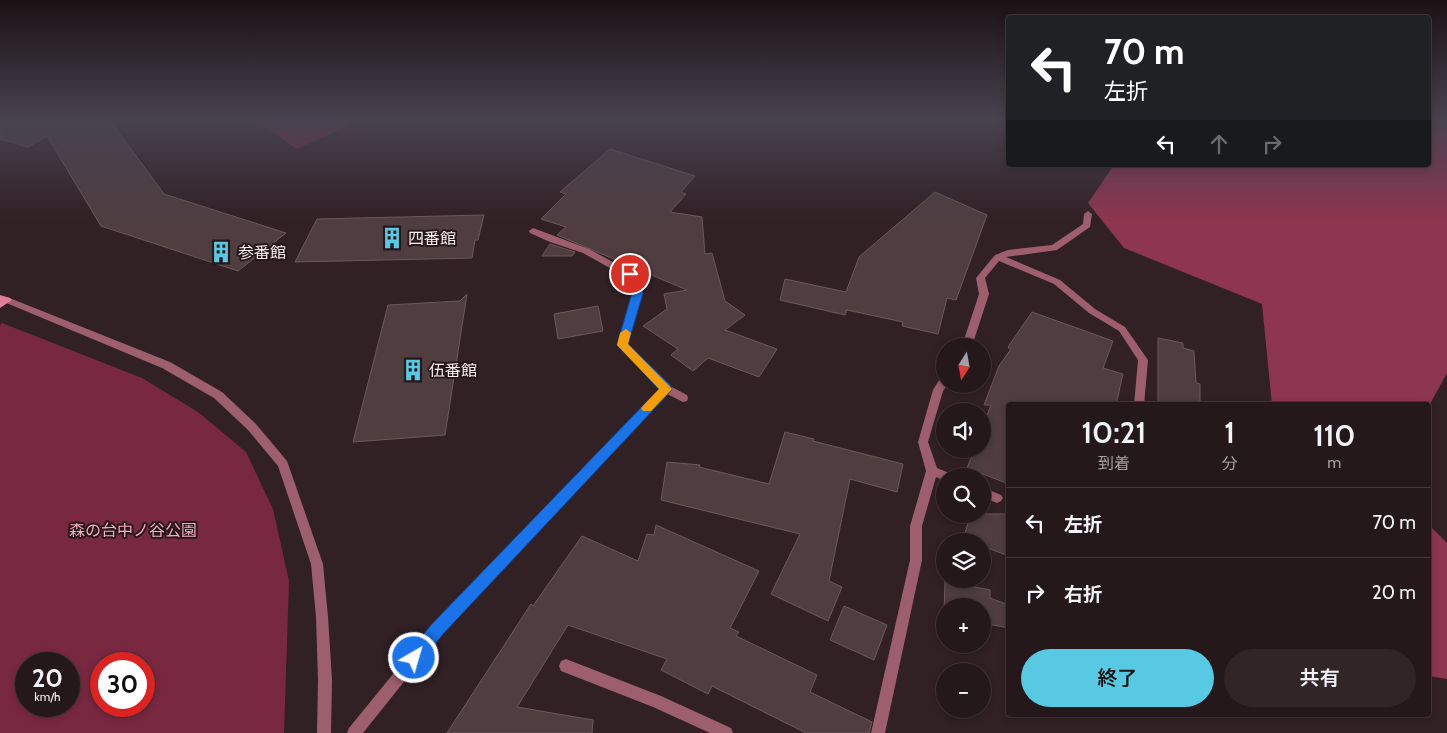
<!DOCTYPE html>
<html lang="ja">
<head>
<meta charset="utf-8">
<style>
	:root { --surface:#25181b; --page:#312528; --text:#f1f3f6; --muted:#a3a0a3; --line:#42373a; --accent:#57c9e2 }
	body { margin:0; font-family:Cabin,"Noto Sans JP",sans-serif; background:var(--page); color:var(--text); height:100vh; display:flex; flex-direction:column; font-size:19px; white-space:nowrap }
	* { box-sizing:border-box; margin:0 }
	p { font-size:16px; color:var(--muted) }
	.icon { flex:none; width:28px; height:28px; fill:none; stroke:currentColor; stroke-width:2; stroke-linecap:round; stroke-linejoin:round }
	.map { position:relative; flex:1; overflow:hidden }
	.sheet { position:absolute; left:1006px; top:402px; width:425px; height:315px; display:flex; flex-direction:column; background:var(--surface); border-radius:5px; box-shadow:0 2px 8px #0003,0 0 0 1px var(--line) }
	.sheet>* { flex:none }
	.top-card { position:absolute; left:1006px; top:15px; width:425px; height:152px; border-radius:5px; box-shadow:0 2px 8px #0003,0 0 0 1px var(--line); background:#202124; color:#fff; overflow:hidden }
	.needle { width:32px; rotate:191deg }
	.controls { position:absolute; left:936px; top:338px; display:grid; gap:10px }
	.controls a { display:grid; place-items:center; width:55px; height:55px; border-radius:50%; background:var(--surface); box-shadow:0 2px 8px #0003,0 0 0 1px var(--line); font-size:25px }
	.speed { position:absolute; left:15px; top:652px; display:flex; gap:10px; font-size:25px; font-weight:700; text-align:center }
	.speed>* { display:grid; place-content:center; width:65px; height:65px; border-radius:50%; background:var(--surface); box-shadow:0 2px 8px #0003,0 0 0 1px var(--line); line-height:1 }
	.speed small { font-size:12px; font-weight:400 }
	.speed .limit { border:8px solid #d22; background:#fff; color:#111 }
	.pin { position:absolute; display:grid; place-items:center; width:42px; height:42px; color:#fff; margin:-21px; border:2px solid #fff; border-radius:50%; box-shadow:0 1px 5px #0007 }
	.me { position:absolute; width:55px; margin:-28px; rotate:38deg; stroke-linejoin:round; filter:drop-shadow(0 0 4px #0008) }
	.turn { display:flex; align-items:center; gap:18px; height:105px; padding:0 15px; font-size:22px }
	.turn .icon { width:65px; height:65px; stroke-width:2.5 }
	.turn b { display:block; font-size:35px; line-height:42px }
	.lanes { display:flex; align-items:center; height:48px; padding:0 15px; background:#0003; justify-content:center; gap:25px; direction:ltr }
	.lanes .off { opacity:.35 }
	.eta { display:flex; justify-content:space-evenly; align-items:center; height:85px; text-align:center }
	.eta b { font-size:30px; font-weight:600; line-height:35px }
	.cta { display:flex; gap:10px; margin-top:auto; padding:10px 15px }
	.cta a { flex:1; height:58px; border-radius:30px; background:var(--accent); color:#111; font-size:20px; font-weight:600; line-height:58px; text-align:center }
	.cta a+a { background:var(--page); color:var(--text) }
	ul { padding:0; list-style:none }
	li { display:flex; align-items:center; gap:15px; height:70px; padding:0 15px; border-top:1px solid var(--line) }
	li div { flex:1 }
	li b { display:block; font-size:19px }
	li em { font-style:normal }
	.map>svg:first-child { display:block }
	.green { fill:#792841; fill-rule:evenodd }
	.forest { fill:#8e354f }
	.building { fill:#4f3d40; stroke:#6d595d }
	.lines { fill:none; stroke-linecap:round; stroke-linejoin:round }
	.street { fill:#9d5f6d; fill-rule:evenodd }
	.secondary { fill:#e17d96; fill-rule:evenodd }
	.route { fill:#1a73e8; stroke:#114b97 }
	.slow { fill:#f59e0b }
	.labels { text-anchor:middle; dominant-baseline:central; stroke-width:4; stroke-linejoin:round; paint-order:stroke }
	.poi-label { font-size:16px; fill:#f6ebed; stroke:#26171a; text-anchor:start }
	.park-label { font-size:16px; fill:#f6aabb; stroke:#26171a }
</style>
</head>
<body>
<div class="map">
<svg width="1447" height="733" viewBox="0 0 1447 733">
	<rect width="100%" height="100%" fill="#312024"/>
	<path class="green" d="M253,119H364L297,149Z
		M2,323L142,378L198,412L246,452L273,509L289,581L284,733H0V325ZM26,664H69V706H26ZM101,664H144V706H101Z"/>
	<path class="forest" d="M1429,119H1447V373L1429,406L1272,405L1262,304L1124,248L1088,203L1114,165H1429Z
		M1429,525L1447,543V679L1429,676Z"/>
	<path class="building" d="M0,119H109L164,194L286,233L238,271L101,226L47,136L28,147L0,139Z
		M610,149L695,176L681,192L686,194L670,212L702,217L705,254L712,253L725,301L745,315L725,330L777,349L759,377L708,358L693,371L671,355L678,349L643,326L667,309L664,294L687,290L557,235L566,227L541,219L566,194L560,192Z
		M935,192L987,215L956,300L947,298L938,334L902,326L903,322L847,310L845,315L780,300L785,279L846,292L859,257Z
		M484,215L478,240H475L472,258L295,262L317,219Z
		M550,244L575,252L572,256H542Z
		M467,294L445,435L353,442L388,305L460,301Z
		M598,306L603,331L558,339L554,314Z
		M1032,312L1113,341L1103,368L1123,374L1116,405H1009V484L967,468L975,449H982V428L991,405H984L999,366L1011,349L1008,347Z
		M1158,338L1183,343V348L1194,351L1196,383L1200,384V405H1173L1158,401Z
		M785,432L814,439L813,441L903,464L897,492L850,479L829,581L842,587L828,621L771,594L800,534L661,500L667,462L700,465L699,467L769,484Z
		M971,514H1009V556L982,546V541L963,539Z
		M656,525L759,571L730,628L739,632L736,636L817,675L810,692L872,722L869,733H806L712,686L708,694L661,670L667,659L568,625L517,707L593,720L592,733H447L531,604L533,606L582,536L638,561L647,534L654,535Z
		M945,581L990,590V598L1009,605V628L982,623V606H945L944,614Z
		M844,606L887,625L874,660L830,640Z"/>
	<g class="lines">
		<path class="street" d="M1088,211L1092,214L1090,227L1057,250L1006,257L1060,280L1095,309L1125,327L1148,360L1144,405H1134L1138,360L1119,331L1089,313L1054,284L999,261L985,278L989,294L972,346H962L979,294L976,278L995,255L1008,250L1052,245L1083,224L1084,214Z
			M533,228L589,249L633,273L643,293L627,344L670,386L687,395L688,398L687,401L683,402L667,394L443,633L363,733H347L349,728L433,625L660,389L617,345L633,293L626,277L583,253L550,242L530,233L529,231Z
			M7,297L170,362L222,392L256,424L287,461L323,564L328,617L332,680L331,733H317L318,680L316,617L311,564L278,466L248,430L214,398L162,368L4,302L2,300Z
			M945,376V384H948L943,391L928,442L937,468L949,473L951,476H945V481L936,477L922,526V560L885,733H871L910,560V526L926,471L918,442L933,390L941,377Z
			M982,487L1001,495L1003,498L1001,501L997,503L982,497Z
			M566,659L661,696L731,728L733,733H710L653,707L561,671L559,666L561,661Z"/>
		<path class="secondary" d="M0,295L10,298L12,300L0,308Z"/>
	</g>
	<linearGradient id="sky" x2="0" y2="1"><stop stop-color="#1b1214"/><stop offset="0.54" stop-color="#484250"/><stop offset="1" stop-color="#484250" stop-opacity="0"/></linearGradient>
	<rect width="1447" height="221" fill="url(#sky)"/>
	<path class="route" d="M630,271L635,274L643,293L628,344L670,385L672,389L670,392L443,634L419,664L414,666L408,664L406,658L408,653L432,624L659,389L617,345L632,293L625,274Z"/>
	<path class="slow" d="M626,329L631,333L628,344L672,389L651,411H643L641,408L659,389L617,345L620,333Z"/>
	<defs>
		<g id="building-bare" transform="scale(1.725)"><path d="M-4-6H4V6H1V3H-1V6H-4ZM-2.5-4.3h1.7v1.8h-1.7ZM.8-4.3h1.7v1.8H.8ZM-2.5-1h1.7V.8h-1.7ZM.8-1h1.7V.8H.8Z" fill="#57c9e2" stroke="#26171a" stroke-width="2.5" paint-order="stroke"/></g>
	</defs>
	<g fill-rule="evenodd">
		<use href="#building-bare" x="392" y="238"/>
		<use href="#building-bare" x="221" y="252"/>
		<use href="#building-bare" x="413" y="370"/>
	</g>
	<g class="labels">
		<g class="poi-label">
			<text x="408" y="238">四番館</text>
			<text x="238" y="252">参番館</text>
			<text x="429" y="370">伍番館</text>
		</g>
		<g class="park-label">
			<text x="133" y="530">森の台中ノ谷公園</text>
		</g>
	</g>
</svg>
<div class="controls">
<a><svg class="needle" viewBox="-14 -14 28 28"><path d="M0-13l5 13h-10z" fill="#e53935"/><path d="M0 13l5-13h-10z" fill="#a3a0a3"/></svg></a>
<a><svg class="icon" aria-label="sound" viewBox="0 0 24 24"><path d="M4 9h4l5-4v14l-5-4H4zM17 9q2 3 0 6"/></svg></a>
<a><svg class="icon" aria-label="search" viewBox="0 0 24 24"><circle cx="10" cy="10" r="6"/><path d="M15 15l6 6"/></svg></a>
<a><svg class="icon" aria-label="layers" viewBox="0 0 24 24"><path d="M12 4l9 5-9 5-9-5zM3 14l9 5 9-5"/></svg></a>
<a>+</a>
<a>−</a>
</div>
<div class="speed"><div>20<small>km/h</small></div><div class="limit">30</div></div>
<div class="pin" style="left:630px;top:274px;background:#d93025"><svg class="icon" aria-label="arrive" viewBox="0 0 24 24"><path d="M6 21V4h12l-3 4 3 4H6"/></svg></div>
<svg class="me" style="left:414px;top:658px" viewBox="-20 -20 40 40"><circle r="17" fill="#1a73e8" stroke="#fff" stroke-width="3"/><path d="M0-11L8 9 0 5-8 9z" fill="#fff"/></svg>
<div class="top-card">
<div class="turn"><svg class="icon" aria-label="left" viewBox="0 0 24 24"><path d="M17 20v-9H6M10 6l-5 5 5 5"/></svg><div><b>70 m</b>左折</div></div>
<div class="lanes"><svg class="icon" aria-label="left" viewBox="0 0 24 24"><path d="M17 20v-9H6M10 6l-5 5 5 5"/></svg><svg class="icon off" aria-label="ahead" viewBox="0 0 24 24"><path d="M12 20V5M6 11l6-6 6 6"/></svg><svg class="icon off" aria-label="right" viewBox="0 0 24 24"><path d="M7 20v-9h11M14 6l5 5-5 5"/></svg></div>
</div>
<section class="sheet">
<div class="eta">
<div><b>10:21</b><p>到着</p></div>
<div><b>1</b><p>分</p></div>
<div><b>110</b><p>m</p></div>
</div>
<ul>
<li><svg class="icon" aria-label="left" viewBox="0 0 24 24"><path d="M17 20v-9H6M10 6l-5 5 5 5"/></svg><div><b>左折</b></div><em>70 m</em></li>
<li><svg class="icon" aria-label="right" viewBox="0 0 24 24"><path d="M7 20v-9h11M14 6l5 5-5 5"/></svg><div><b>右折</b></div><em>20 m</em></li>
</ul>
<div class="cta"><a>終了</a><a>共有</a></div>
</section>
</div>
</body>
</html>
